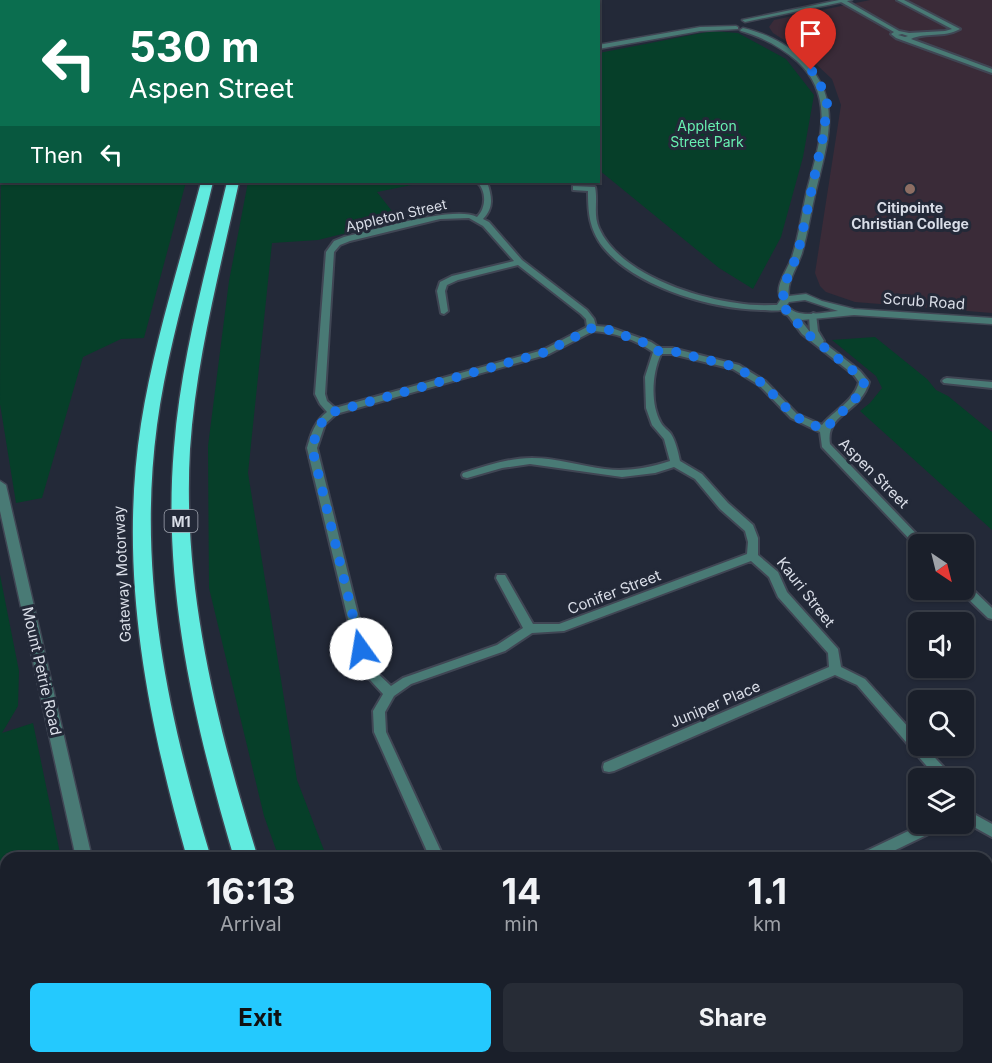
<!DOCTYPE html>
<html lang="en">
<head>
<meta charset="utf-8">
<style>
	:root { --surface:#1a1f2a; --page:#272c36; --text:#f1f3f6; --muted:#9fa2a8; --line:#383d47; --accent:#24c9fe }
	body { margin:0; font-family:Inter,sans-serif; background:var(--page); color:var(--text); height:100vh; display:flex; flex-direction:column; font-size:22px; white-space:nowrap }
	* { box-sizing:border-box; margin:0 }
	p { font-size:20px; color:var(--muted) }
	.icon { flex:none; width:33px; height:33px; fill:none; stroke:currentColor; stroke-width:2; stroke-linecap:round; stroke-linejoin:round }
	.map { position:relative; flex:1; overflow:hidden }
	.drawer { position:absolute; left:0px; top:852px; width:993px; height:212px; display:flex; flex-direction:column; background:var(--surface); border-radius:18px 18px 0 0; box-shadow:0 2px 4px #0004,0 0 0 2px var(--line) }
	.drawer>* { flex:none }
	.guide { position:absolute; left:0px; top:0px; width:600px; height:183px; box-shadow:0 2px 4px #0004,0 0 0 2px var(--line); background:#0b6e4f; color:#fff; overflow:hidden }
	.needle { width:39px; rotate:145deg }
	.buttons { position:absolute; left:908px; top:534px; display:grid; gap:12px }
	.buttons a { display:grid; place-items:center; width:66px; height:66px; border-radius:9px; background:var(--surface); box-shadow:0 2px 4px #0004,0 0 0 2px var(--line); font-size:30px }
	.pin { position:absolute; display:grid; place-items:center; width:51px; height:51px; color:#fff; margin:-62px -26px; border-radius:50% 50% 50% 0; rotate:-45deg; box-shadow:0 0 6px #0007 }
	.pin .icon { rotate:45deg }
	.me { position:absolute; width:66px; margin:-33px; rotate:347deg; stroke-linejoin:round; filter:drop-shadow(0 0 4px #0008) }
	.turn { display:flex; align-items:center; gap:21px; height:126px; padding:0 30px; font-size:27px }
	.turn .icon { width:78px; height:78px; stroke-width:2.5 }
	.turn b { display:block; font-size:42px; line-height:51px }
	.then { display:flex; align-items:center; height:57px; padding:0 30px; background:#0003; gap:12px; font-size:22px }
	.eta { display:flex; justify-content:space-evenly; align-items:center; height:102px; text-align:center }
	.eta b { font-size:36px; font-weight:700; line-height:42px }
	.action { display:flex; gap:12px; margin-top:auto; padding:12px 30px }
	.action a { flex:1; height:69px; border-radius:9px; background:var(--accent); color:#111; font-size:24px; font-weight:700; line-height:69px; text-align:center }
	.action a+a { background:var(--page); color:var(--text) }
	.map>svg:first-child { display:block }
	.education { fill:#3a2b38 }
	.green { fill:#063f29 }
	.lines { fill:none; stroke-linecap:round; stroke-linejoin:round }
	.minor-casing { stroke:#404654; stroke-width:4 }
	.tertiary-casing { stroke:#404654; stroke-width:3 }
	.motorway-casing { stroke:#404654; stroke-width:3 }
	.minor { fill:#497a75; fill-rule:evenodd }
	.tertiary { fill:#497a75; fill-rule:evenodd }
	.motorway { fill:#61ebdf; fill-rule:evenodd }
	.route { stroke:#1a73e8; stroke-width:10; stroke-dasharray:0 18 }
	.education-dot { fill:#8d6e63; stroke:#232938; stroke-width:2 }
	.labels { text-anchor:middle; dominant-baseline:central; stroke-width:6; stroke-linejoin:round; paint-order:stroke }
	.far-park-label { font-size:14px; fill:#67f1b1; stroke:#232938 }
	.far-poi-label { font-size:14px; font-weight:bold; fill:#d9dde7; stroke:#232938 }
	.far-street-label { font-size:14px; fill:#d9dde7; stroke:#232938 }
	.shield { fill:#232938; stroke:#a2a7b2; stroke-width:1.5 }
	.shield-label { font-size:14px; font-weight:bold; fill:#d9dde7 }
	.street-label { font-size:15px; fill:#d9dde7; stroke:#232938 }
</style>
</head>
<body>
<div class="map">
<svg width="992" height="1063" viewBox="0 0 992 1063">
	<rect width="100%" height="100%" fill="#232938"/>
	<path class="education" d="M870,0H992V313L855,302L826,292L820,286L815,273L841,105L832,79L803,52L773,33L769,27L774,20Z"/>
	<path class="green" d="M0,0H233L2,2L0,46Z
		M712,31L738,33L786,59L814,95L803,157L781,237L753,289L719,268L599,170V53Z
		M1,89L2,182H186L144,338L121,339L83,357L42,498L16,503L0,404Z
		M248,182H426L377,192L399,220L318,240L272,243L248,473L297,780L327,858H279L264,816L209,588L208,446L229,281Z
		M875,337L927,379L936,390L948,396L992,432V530L860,411L870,403L882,388L876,376L832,340Z
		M0,575L19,671L18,706L2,733L33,723L61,858H6V1058H101L102,1063H0Z
		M349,1058H450L457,1063H351Z
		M764,1058H840L853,1063H744Z"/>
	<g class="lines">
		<g class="minor-casing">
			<path id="minor" d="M841,0H845L899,31L909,33L945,31L952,29L897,0H904L960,29C944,38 925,32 911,39L992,69V73L896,38L891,34L894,32L841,2ZM902,34L908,36L905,37L898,35Z
				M477,182H487C492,197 494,208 483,219L489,222L522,260L587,310L594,319L596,326L609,327L651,342L660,348H672L739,365L765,381L797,414L822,425C834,410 854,402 859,382L854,375L802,334L788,315L792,312L795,313L810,332L809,316L813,313L816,314L818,331L824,341L823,342L860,371L869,382C861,413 825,413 830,444L926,544H918L917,547L822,447L820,432L791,418L759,385L733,369L672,354H661C652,373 650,404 661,423C664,428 668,430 671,434C676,442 678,452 680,461L702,474L728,503L753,525L758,538V555L778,572L787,592L838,649L841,667L865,679L918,738V746H924L950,774L951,778H937L857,685L835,675L614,771L609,772L604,771L603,767L604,763L829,667L828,653L778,597L769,577L751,561L564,631L532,633L505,651L411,684L394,696L385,712L386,732L444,858H430L374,732L373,711L383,694L360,669L307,448C311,434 315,421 327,412L320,404L315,394L326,252L334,241L344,237C372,231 454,205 477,217C487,207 486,190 477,182ZM469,218L483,226L514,261L452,276L440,282L437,291L441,313L444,314L448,311L445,291L447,285L458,280L518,265L581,314L586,319L587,327L543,350L335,408L327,401L325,394L334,252L340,245L350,241L440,219ZM593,331C613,332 637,340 653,352L645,377L646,408L652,425L664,439L670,461C648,468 628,472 605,469C581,466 557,458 532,458C508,458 486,466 463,473L462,475L463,477L467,478L502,468L530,464L622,477L655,473L674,467L695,479L720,509L745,531L748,542L747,554L559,624H533L505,575H497L496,578L523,628L497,645L403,678L391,686L371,667L317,448L325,424L336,414L549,354Z
				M573,186L595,187C598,201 593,215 599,228C619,273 692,297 737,303C752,306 768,305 783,305L787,308C781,312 769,310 761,310C711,309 635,287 603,247C589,229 588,212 588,191L573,190Z
				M947,378L992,382V388L944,383L942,381L944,379Z
				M963,583L967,584L992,608V619L988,618L959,590H963Z
				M963,808L992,824V837L963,821Z
				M923,824H943L941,828L879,858H858L860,854Z"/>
		</g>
		<g class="tertiary-casing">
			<path id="tertiary" d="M839,0H852L745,22L742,20Z
				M736,26L738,27V29L700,31L598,49V45L700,27Z
				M743,28C764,33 784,42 800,57C844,96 828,140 816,190C811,211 808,232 802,253C798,266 786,283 789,296L806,294L822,301L854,309L992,318V324L854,315L802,320L784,314L777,305L781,299C773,288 788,269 792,257C799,235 802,212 807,190C819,144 837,98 797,61C781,47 762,37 741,31L740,30ZM805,300L838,311C822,312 797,320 787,305L789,302Z
				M0,481L6,485L92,858H76L0,511Z
				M119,1058H137L138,1063H120Z"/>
		</g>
		<g class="motorway-casing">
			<path id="motorway" d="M248,0H258V2H248Z
				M267,0H277V2H267Z
				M201,182H213C194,263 168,343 157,425C137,574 168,716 211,858H187C147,716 118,572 141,424C154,342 180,262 201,182Z
				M227,182H239C220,270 196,359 190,449C182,589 217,725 258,858H234C195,725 162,588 174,448C181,358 206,270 227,182Z
				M247,1058H273L274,1063H248Z
				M297,1058H323L325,1063H299Z"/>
		</g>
		<use href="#minor" class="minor"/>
		<use href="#tertiary" class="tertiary"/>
		<use href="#motorway" class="motorway"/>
	</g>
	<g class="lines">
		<path class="route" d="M361,649L312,448C317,432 319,421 333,412L546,352L592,328L606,329L648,344L658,351H672L736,367L762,383L794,416L824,430L862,392L864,382L861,377L805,332L782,305L786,299L783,295V288L798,253L824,132L827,103L818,78L811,70"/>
	</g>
	<circle class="education-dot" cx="910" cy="189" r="6"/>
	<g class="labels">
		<g class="far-park-label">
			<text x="707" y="125">Appleton<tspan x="707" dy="16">Street Park</tspan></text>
		</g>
		<g class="far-poi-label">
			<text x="910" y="207">Citipointe<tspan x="910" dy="16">Christian College</tspan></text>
		</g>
		<g class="far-street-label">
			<text transform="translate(396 215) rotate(-13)">Appleton Street</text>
		</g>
		<rect class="shield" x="164.5" y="510" width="33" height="22" rx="4.5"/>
		<g class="shield-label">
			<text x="181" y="521">M1</text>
		</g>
		<g class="street-label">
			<text transform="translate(924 301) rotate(4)">Scrub Road</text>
			<text transform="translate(874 473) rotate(45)">Aspen Street</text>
			<text transform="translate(122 574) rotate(-93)">Gateway Motorway</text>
			<text transform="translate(614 592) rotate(-21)">Conifer Street</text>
			<text transform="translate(806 592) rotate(52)">Kauri Street</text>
			<text transform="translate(42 671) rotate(77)">Mount Petrie Road</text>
			<text transform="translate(715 704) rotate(-23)">Juniper Place</text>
		</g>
	</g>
</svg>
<div class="buttons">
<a><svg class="needle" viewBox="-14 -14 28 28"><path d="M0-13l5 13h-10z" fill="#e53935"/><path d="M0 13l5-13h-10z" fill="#9fa2a8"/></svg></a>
<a><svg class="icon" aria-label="sound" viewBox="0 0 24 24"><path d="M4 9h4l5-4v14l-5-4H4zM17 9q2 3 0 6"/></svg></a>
<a><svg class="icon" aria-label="search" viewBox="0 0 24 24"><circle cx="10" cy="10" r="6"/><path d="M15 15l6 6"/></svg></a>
<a><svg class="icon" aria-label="layers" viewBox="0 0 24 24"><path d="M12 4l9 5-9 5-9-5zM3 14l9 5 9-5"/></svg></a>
</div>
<div class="pin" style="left:811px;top:70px;background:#d93025"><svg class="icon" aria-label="arrive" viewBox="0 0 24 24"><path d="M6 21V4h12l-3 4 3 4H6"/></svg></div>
<svg class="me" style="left:361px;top:649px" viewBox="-20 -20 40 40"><circle r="19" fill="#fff"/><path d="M0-13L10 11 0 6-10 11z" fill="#1a73e8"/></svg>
<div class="guide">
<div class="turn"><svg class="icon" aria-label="left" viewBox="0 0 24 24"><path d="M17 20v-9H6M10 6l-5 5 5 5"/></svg><div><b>530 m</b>Aspen Street</div></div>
<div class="then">Then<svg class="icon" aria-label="left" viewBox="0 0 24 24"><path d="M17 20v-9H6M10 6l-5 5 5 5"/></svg></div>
</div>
<section class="drawer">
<div class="eta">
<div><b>16:13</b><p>Arrival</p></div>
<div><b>14</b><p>min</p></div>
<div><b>1.1</b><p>km</p></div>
</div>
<div class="action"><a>Exit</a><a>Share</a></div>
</section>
</div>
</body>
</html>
